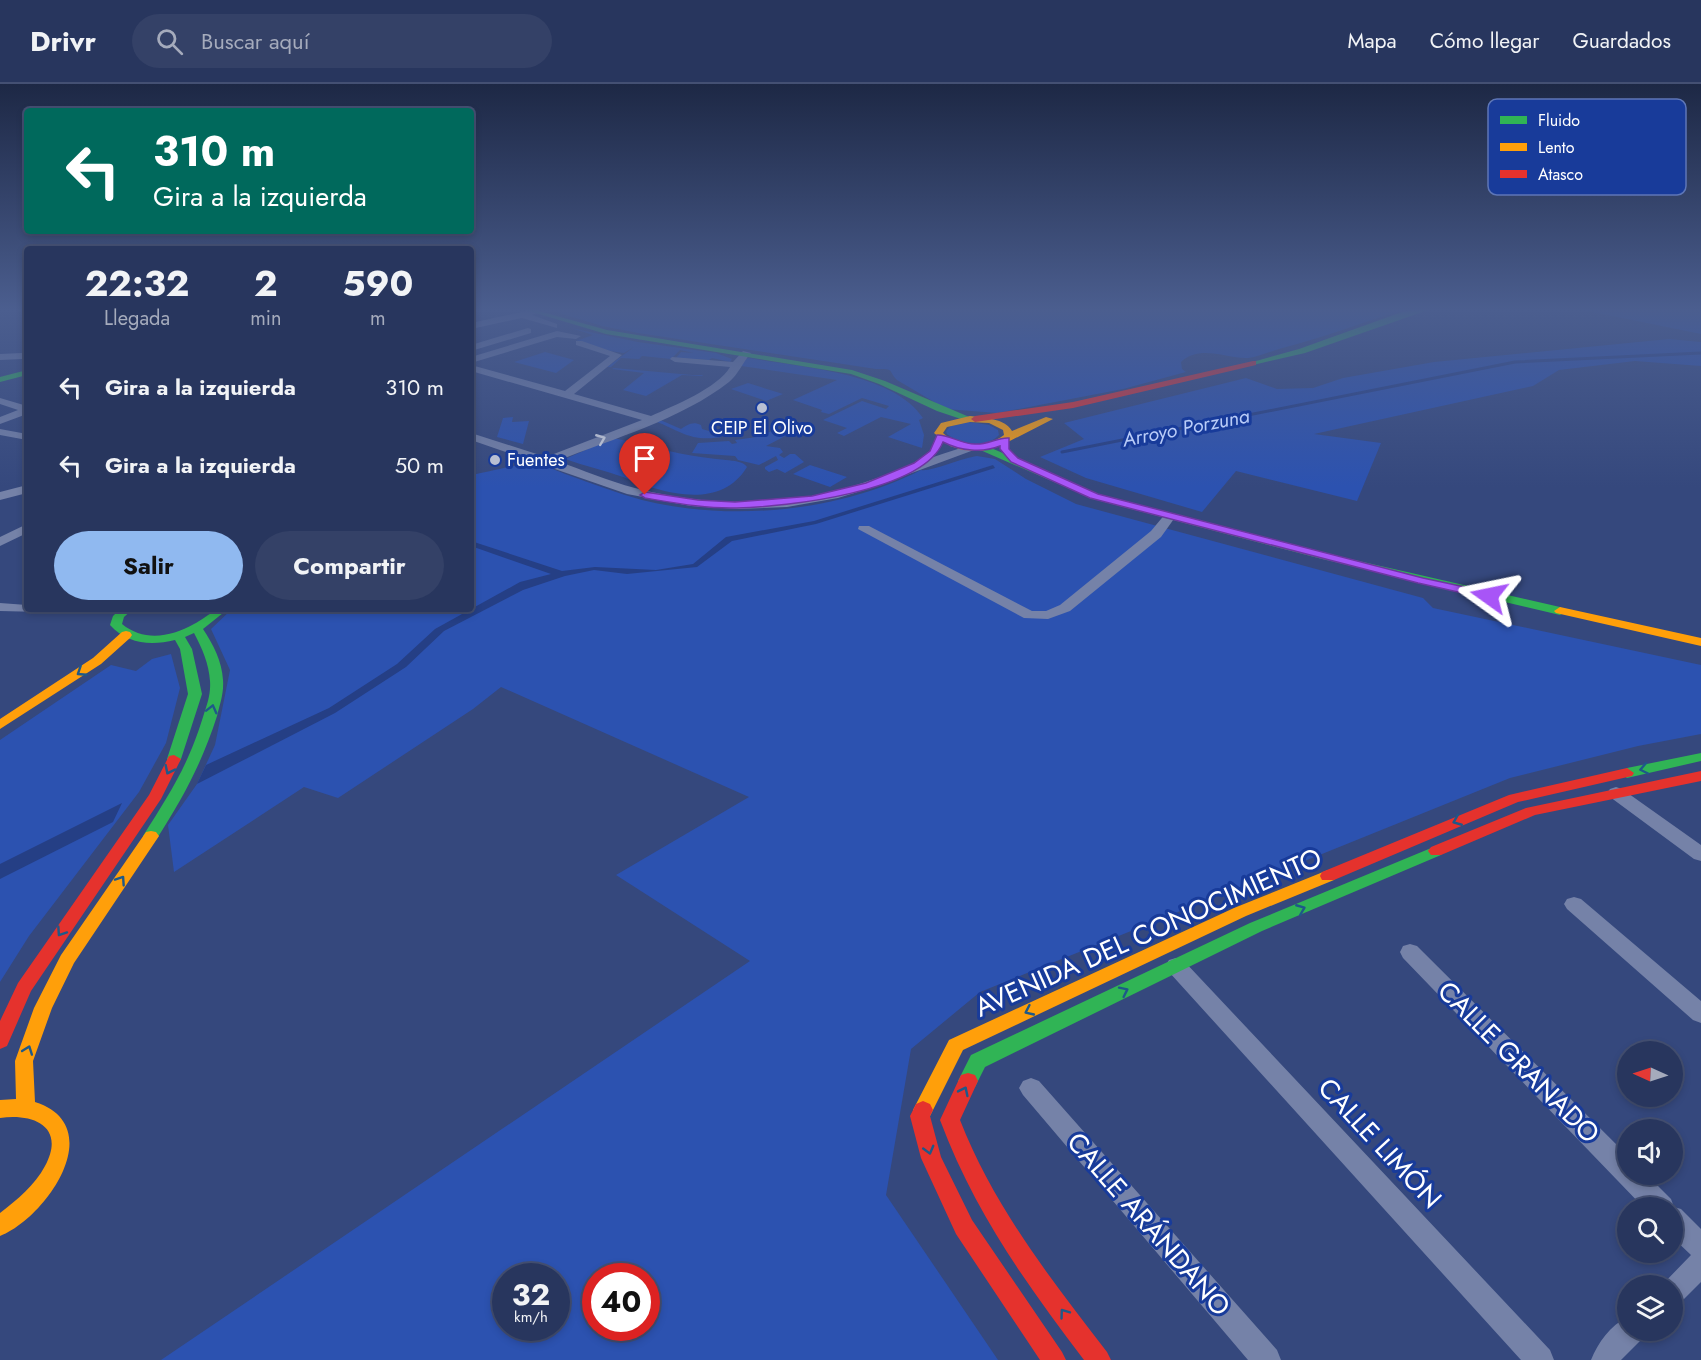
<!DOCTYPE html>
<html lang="es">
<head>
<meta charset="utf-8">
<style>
	:root { --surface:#28365e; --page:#344167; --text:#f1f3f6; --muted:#a5abbc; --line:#445073; --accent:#90b9f0 }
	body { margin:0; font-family:Jost,sans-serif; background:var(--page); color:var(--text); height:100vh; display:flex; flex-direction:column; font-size:22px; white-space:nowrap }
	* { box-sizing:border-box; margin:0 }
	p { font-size:20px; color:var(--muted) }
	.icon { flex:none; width:33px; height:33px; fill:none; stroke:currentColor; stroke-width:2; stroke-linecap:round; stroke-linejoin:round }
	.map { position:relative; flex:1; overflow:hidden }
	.side { position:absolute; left:24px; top:162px; width:450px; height:366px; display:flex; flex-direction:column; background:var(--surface); border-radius:6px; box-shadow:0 3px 9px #0003,0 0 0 2px var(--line) }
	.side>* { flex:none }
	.top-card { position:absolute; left:24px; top:24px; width:450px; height:126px; border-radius:6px; box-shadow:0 3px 9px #0003,0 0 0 2px var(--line); background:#00695c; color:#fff; overflow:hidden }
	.needle { width:39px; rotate:273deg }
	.controls { position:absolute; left:1617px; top:957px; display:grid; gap:12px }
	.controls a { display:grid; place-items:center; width:66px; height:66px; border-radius:50%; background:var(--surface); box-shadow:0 3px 9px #0003,0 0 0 2px var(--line); font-size:30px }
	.speed { position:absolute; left:492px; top:1179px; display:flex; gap:12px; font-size:30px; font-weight:700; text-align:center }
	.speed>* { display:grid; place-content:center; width:78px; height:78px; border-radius:50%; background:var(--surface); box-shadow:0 3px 9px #0003,0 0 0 2px var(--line); line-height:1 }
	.speed small { font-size:15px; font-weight:400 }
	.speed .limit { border:9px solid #d22; background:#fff; color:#111 }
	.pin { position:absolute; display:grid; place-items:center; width:51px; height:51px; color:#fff; margin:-62px -26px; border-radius:50% 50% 50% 0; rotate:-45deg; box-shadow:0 0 6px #0007 }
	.pin .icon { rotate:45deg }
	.me { position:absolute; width:66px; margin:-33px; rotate:282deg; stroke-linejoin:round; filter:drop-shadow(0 0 4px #0008) }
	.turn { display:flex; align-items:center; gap:21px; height:126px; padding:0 30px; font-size:27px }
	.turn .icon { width:78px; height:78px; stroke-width:2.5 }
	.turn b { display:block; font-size:42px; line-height:51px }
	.eta { display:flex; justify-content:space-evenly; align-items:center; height:102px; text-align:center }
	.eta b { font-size:36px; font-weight:700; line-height:42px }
	.action { display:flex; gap:12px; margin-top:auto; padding:12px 30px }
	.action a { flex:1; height:69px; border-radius:36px; background:var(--accent); color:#111; font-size:24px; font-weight:700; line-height:69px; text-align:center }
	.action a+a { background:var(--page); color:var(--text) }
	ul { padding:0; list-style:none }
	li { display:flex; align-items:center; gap:18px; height:78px; padding:0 30px }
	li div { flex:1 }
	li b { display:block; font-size:22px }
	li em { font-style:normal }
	header { display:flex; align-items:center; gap:36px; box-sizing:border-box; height:84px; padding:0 30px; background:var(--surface); border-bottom:2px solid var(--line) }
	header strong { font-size:28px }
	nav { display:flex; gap:33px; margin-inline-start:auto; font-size:21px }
	.search { width:420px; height:54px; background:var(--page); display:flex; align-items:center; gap:15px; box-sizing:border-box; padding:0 21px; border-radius:33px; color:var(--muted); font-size:22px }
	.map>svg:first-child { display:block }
	.green { fill:#2c52b0; fill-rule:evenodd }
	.water { fill:#253f85 }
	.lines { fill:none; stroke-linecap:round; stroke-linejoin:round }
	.stream { stroke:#253f85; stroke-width:3 }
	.street { fill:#7582a8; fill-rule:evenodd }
	.fast { fill:#30b455; fill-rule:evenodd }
	.slow { fill:#ff9f0a; fill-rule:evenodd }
	.jam { fill:#e5322d; fill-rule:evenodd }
	.oneway { stroke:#d6dae5 }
	.oneway2 { stroke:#1e5989 }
	.route { fill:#a855f7; stroke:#6d37a1; stroke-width:1.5 }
	.poi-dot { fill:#b8bfd2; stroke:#183b9a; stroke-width:2 }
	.labels { text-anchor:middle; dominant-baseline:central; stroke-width:6; stroke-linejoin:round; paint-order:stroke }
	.far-poi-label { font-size:18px; fill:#fff; stroke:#183b9a }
	.far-water-label { font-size:20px; font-style:italic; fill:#b9ccf8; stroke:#183b9a }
	.near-street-label { font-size:27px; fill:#fff; stroke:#183b9a }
	.key { fill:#183b9a; stroke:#5d76b8; stroke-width:1.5 }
	.key-label { font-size:16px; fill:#fff }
</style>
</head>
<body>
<header>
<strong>Drivr</strong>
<div class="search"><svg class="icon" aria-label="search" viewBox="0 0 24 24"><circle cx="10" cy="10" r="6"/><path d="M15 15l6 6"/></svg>Buscar aquí</div>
<nav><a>Mapa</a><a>Cómo llegar</a><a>Guardados</a></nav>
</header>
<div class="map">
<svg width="1701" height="1276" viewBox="0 0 1701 1276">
	<rect width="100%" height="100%" fill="#35487d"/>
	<path class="green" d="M546,225H1408C1365,237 1323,254 1279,265C1269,268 1258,273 1248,274C1227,275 1200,260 1181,278L1182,285L1186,288L1123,305L997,329L946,325L897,296C887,286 896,285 876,285L638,249L602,242Z
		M1578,225H1701V250Z
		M571,244L638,258L716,269L732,275L730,278L712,274L709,276L676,274L681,268L694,269L680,266L671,275L642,272L639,275L621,274L611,283H607L634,263L624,269L610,267L576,257L593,251Z
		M1669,255L1701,258V282L1635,277L1559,286L1533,302L1314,350L1381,359L1357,417L1236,387L1202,428L1086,394L1040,373L1084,355L1064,339L1246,294L1277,305L1313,304L1343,294L1434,278Z
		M545,268L574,276L556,289L514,278Z
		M749,274C799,283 893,288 923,334L919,336L924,351L922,364L888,353L911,340L881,333L844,352L837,349L847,344L823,336L862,317L886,325L889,322L862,314L829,330L821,328L822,326L793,316L837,296L741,282L745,275Z
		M614,284L692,291H703L702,292L682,291L646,312L623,306L644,289L612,285Z
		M748,299L783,310L766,317L731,305Z
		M513,333L512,338L529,337L523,360L497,353L503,334Z
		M658,335L681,345C688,341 692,337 701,341L702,345L709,347L711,351L722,353C691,358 682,348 655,337Z
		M969,338L989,341L998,346L999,351C986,365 961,361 947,350L946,347L951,342Z
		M777,345L791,349L766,362L780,364L783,368L779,371L784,374L790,370H795L804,378L785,389L777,385L769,388L765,385V383L778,376L776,372L759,381L738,376L735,372L692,369L698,359L729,357L732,360L737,359L735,356L757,353Z
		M613,354L632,358L629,360L631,362L635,359C666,367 694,373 726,376C734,377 743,377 747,383C719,429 658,407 623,393C604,386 584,382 565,375Z
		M977,372L995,375L1026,395L1076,420L1423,514L1433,524L1701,581V650L1638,662L1510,694L980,908L911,965L886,1111L998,1276H161L750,877L616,791L749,713L501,603L473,625L338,714L304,703L174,788L168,741L197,700L215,661L230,586L211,545L232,525H471V391C490,388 520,378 538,381C548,382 559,388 568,391C593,400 617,409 642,416C732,438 838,428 921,386C931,388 962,374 977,372ZM506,1192H556V1244H506ZM596,1192H646V1244H596Z
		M810,381L847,393L830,403L793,390Z
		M171,570L180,604L166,659L139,708L29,852L0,898V656L111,581L136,587L152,575Z"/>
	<path class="water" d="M993,381L995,384L816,440L732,457L697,483L627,490L594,486L565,492L523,506L444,547L406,583L335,629L197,700L206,681L329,624L397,580L435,545L520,498L551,490L471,462V457L562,487L595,483L656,486L693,480L726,453L814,437Z
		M122,719L113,738L0,795V780Z"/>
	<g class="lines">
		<path class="stream" d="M1062,368L1515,278L1701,269"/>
		<path class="street" d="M16,225H27V230Z
			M536,225L540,228L532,231L557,240V244L522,234L471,245V239Z
			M528,244L531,245V249L471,267V261Z
			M557,247L581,252L576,255L557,253L471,279V273Z
			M576,257H582L622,271L574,310L651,332C673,322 718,304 730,283L675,278L670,275L672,273L733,278L743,267L751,269C743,278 738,291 729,298C682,335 612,355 557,377C583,386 608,397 635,404C703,422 779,423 847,404C891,391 931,371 976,360L982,363L874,403L838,414L787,423L739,425L691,422L627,410L471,356V349L546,373L642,336L471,287V281L565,307L610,272L576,261Z
			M0,270L22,269L27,272L22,275L0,276Z
			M0,314L27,322V330L0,340V333L18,326L0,320Z
			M0,345L27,350V356L0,351Z
			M27,401V409L0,416V408Z
			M1170,428L1176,432L1161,453L1070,527L1048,535L1024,534L858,445L859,442H869L1032,527H1046L1060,521L1151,447L1166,429Z
			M27,440V449L0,462V453Z
			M0,519L27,521V525H89L82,529L0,527Z
			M1616,703L1622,705L1701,761V777L1694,775L1610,713L1607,709L1610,705Z
			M1574,813L1581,815L1701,917V939L1693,936L1567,825L1564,820L1567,815Z
			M1410,860L1417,862L1628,1072V1090H1646L1671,1115L1674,1123L1681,1125L1701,1145V1198L1682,1217L1672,1220V1202H1661L1691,1171L1672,1153V1124H1644L1403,874L1400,868L1403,862Z
			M1176,874L1183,876L1550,1266L1554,1276H1521L1169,888L1165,882L1169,876Z
			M1031,994L1039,997L1277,1266L1281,1276H1248L1023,1011L1019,1004L1023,997Z
			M1628,1233V1246H1645L1641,1256L1621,1276H1591C1598,1259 1610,1241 1628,1233Z"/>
		<path class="fast" d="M522,225H532L607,246L852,286L885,297L974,335L970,338L937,327L879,300L851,290L606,250Z
			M1420,225H1431L1305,269L1253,281L1249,279L1299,265L1402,228Z
			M27,286V291L0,298V293Z
			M978,361H984L1101,411L1324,469L1560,523L1566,527L1560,531L1322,475L1093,415L978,365Z
			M120,525H133L124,533L122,540C144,558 171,553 194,540C208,533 211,525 228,525L203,545C213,560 222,577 223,596C224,609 220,620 217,632C202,679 183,714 156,756H146L143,752C170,709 188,682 203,633C207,621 211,610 210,597C209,580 202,564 194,549L185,553L192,565L202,610L181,675L179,678H169L167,675L188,610L180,565L175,556C151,562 127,560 110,541L113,532Z
			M1701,669V677L1627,694L1620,689L1627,684Z
			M1436,762L1441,763L1444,767L1441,771L1262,847L985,983L975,1003L968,1005L961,1003L958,997L971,971L1250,839Z"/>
		<path class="slow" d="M970,332C984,334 1005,334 1012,347L1046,333L1053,335L1004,360L982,367L963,366L950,362L934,349L941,339ZM970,338L989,339L1003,346L1004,351C984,365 961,365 943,349L947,343Z
			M1560,523L1701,554V562L1556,529L1554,527Z
			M126,547L130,548L132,551L130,554L101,580L0,645V635L93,574L122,548Z
			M151,747L156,748L159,752L74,879L52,924L33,977L35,1018C110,1042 46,1134 0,1152V1129C17,1116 35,1101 45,1082C66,1043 34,1029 0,1034V1016L16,1015L15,977L34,924L61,871L146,748Z
			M1328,786L1334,788L1336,792L1334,796L1246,832L963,966L930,1032L923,1035L916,1032L913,1026L949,956L1234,824Z"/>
		<path class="jam" d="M1253,277H1256V281L1073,324L975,338L971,335L975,332L1073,318Z
			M174,671L181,675L161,715L31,907L7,962L0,965V937L18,899L149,711L169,672Z
			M1627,684L1634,689L1632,692L1518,718L1334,796H1322L1320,792L1322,788L1509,711Z
			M1701,687V697L1535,731L1441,771H1431L1428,767L1431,763L1526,724Z
			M968,989L975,991L978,997L960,1036C994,1123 1050,1194 1107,1268L1111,1276H1084C1025,1198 975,1129 940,1036L961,991Z
			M923,1017L930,1020L933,1026L930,1032L941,1073L972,1136L1062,1268L1066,1276H1040L956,1150L921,1074L910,1032L916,1020Z"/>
	</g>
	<defs><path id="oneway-chevron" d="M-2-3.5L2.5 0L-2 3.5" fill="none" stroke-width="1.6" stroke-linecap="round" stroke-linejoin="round" transform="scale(1.5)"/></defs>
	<use class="oneway" href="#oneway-chevron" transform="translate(601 355) rotate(-22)"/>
	<g class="oneway2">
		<use href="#oneway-chevron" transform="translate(81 588) rotate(147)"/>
		<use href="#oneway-chevron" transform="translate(212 625) rotate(-76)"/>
		<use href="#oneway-chevron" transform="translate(1644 685) rotate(168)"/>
		<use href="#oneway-chevron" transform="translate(169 686) rotate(116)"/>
		<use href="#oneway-chevron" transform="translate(1457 737) rotate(158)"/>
		<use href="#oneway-chevron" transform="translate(121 796) rotate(-56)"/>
		<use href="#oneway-chevron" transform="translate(1301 825) rotate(-22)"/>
		<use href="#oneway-chevron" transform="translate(61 848) rotate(124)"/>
		<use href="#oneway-chevron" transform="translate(1124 907) rotate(-26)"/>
		<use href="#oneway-chevron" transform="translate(1029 927) rotate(155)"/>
		<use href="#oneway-chevron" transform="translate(28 966) rotate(-70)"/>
		<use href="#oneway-chevron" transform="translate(964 1007) rotate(-64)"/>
		<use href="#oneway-chevron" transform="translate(929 1066) rotate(75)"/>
		<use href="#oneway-chevron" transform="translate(1064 1229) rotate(-126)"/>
	</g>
	<linearGradient id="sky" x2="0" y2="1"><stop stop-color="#1d2845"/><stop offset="0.56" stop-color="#4b5e8f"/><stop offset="1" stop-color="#4b5e8f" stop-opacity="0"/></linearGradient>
	<rect width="1701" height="403" fill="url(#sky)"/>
	<path class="route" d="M937,351C947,350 962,360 975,360C987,361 998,353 1009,354V365L1018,374L1098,410L1423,494L1493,509L1495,512L1489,515L1418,499L1090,414L1011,378L1000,365V362C983,369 960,367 943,358C923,408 785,423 737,424C706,425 675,419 645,414L640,411L645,408L698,416L735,418L812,412L866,399L914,379L930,367Z"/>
	<g class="poi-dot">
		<circle cx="762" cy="324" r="6"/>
		<circle cx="495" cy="376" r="6"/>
	</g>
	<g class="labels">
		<g class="far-poi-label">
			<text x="762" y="344">CEIP El Olivo</text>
			<text x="507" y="376" text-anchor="start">Fuentes</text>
		</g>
		<g class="far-water-label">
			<text transform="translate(1186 344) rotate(-11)">Arroyo Porzuna</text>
		</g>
		<g class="near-street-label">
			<text transform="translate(1148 848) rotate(-24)">AVENIDA DEL CONOCIMIENTO</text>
			<text transform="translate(1519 978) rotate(45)">CALLE GRANADO</text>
			<text transform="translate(1380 1059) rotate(47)">CALLE LIMÓN</text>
			<text transform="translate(1149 1140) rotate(49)">CALLE ARÁNDANO</text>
		</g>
	</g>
	<rect x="1488" y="15" width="198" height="96" rx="9" class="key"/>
	<rect x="1500" y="32" width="27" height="8" fill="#30b455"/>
	<rect x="1500" y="59" width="27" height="8" fill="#ff9f0a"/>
	<rect x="1500" y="86" width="27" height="8" fill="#e5322d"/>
	<g class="key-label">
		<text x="1538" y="42">Fluido</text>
		<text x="1538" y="69">Lento</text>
		<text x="1538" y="96">Atasco</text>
	</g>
</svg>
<div class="controls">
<a><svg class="needle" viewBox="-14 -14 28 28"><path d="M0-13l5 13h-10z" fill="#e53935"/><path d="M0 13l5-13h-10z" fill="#a5abbc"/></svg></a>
<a><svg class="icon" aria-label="sound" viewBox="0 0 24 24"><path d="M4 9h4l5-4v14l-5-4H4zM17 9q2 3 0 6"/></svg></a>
<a><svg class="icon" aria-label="search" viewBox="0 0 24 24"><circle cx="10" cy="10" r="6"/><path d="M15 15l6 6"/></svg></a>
<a><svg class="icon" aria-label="layers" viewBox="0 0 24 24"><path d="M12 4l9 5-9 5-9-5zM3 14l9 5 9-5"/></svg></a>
</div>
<div class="speed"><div>32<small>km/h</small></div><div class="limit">40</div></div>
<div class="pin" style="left:645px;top:411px;background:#d93025"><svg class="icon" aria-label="arrive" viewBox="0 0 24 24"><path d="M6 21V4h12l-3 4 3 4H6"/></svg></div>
<svg class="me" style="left:1489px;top:512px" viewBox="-20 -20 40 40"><path d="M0-17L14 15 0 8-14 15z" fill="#a855f7" stroke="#fff" stroke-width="4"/></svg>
<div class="top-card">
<div class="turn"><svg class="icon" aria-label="left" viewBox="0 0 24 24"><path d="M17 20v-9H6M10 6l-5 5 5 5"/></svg><div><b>310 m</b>Gira a la izquierda</div></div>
</div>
<section class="side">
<div class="eta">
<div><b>22:32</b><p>Llegada</p></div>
<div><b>2</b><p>min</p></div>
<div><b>590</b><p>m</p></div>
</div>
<ul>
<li><svg class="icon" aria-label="left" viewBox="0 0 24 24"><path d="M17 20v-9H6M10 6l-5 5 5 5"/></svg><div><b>Gira a la izquierda</b></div><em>310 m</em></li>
<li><svg class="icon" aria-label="left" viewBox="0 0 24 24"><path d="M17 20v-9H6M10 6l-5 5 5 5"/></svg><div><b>Gira a la izquierda</b></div><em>50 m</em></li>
</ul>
<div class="action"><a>Salir</a><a>Compartir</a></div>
</section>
</div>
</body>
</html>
